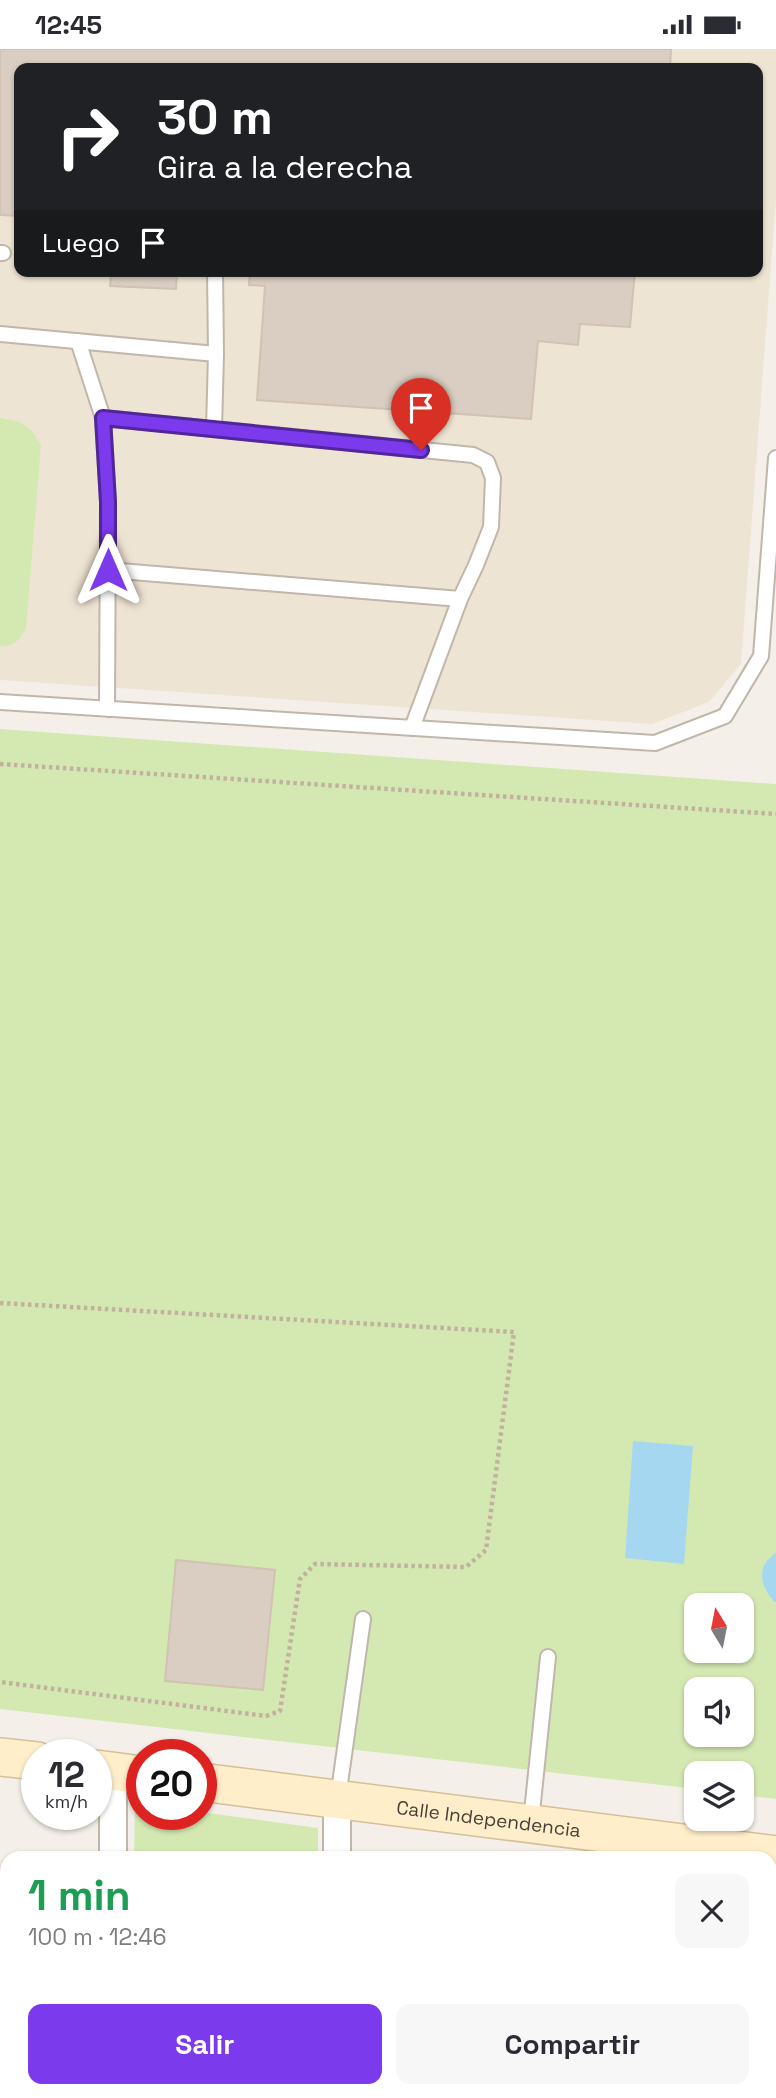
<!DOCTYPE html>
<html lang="es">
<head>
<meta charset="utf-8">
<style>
	:root { --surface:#fff; --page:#f7f7f7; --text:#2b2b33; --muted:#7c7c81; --accent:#7c3aed }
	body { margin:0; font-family:"Space Grotesk",sans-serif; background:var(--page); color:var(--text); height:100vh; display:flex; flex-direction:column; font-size:26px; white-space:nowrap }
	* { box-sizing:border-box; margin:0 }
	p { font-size:23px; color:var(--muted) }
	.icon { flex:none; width:38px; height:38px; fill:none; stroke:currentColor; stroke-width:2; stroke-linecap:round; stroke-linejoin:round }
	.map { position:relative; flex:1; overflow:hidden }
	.panel { position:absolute; left:0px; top:1802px; width:777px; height:247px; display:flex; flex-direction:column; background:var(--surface); border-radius:21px 21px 0 0; box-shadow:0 2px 5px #0004 }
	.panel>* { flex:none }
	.banner { position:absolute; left:14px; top:14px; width:749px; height:214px; border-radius:14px; box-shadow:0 2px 5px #0004; background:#202124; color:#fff; overflow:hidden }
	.needle { width:46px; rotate:350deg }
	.fabs { position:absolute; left:684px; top:1544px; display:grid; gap:14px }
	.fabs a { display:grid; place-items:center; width:70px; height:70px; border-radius:14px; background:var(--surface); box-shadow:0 2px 5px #0004; font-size:35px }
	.speed { position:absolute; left:21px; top:1690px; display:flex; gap:14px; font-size:35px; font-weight:700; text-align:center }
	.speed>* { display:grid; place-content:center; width:91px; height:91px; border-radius:50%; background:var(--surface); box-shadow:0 2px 5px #0004; line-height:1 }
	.speed small { font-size:18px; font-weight:400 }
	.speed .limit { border:10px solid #d22; background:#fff; color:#111 }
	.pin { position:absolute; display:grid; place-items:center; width:60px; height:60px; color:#fff; margin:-72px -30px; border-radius:50% 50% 50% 0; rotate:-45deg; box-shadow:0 0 7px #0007 }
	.pin .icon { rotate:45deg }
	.me { position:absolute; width:77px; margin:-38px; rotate:0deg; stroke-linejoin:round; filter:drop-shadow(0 0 5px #0008) }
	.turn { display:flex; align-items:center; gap:24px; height:147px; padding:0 28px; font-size:32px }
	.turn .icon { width:91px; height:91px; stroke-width:2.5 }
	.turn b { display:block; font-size:49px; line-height:60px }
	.then { display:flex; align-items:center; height:66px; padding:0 28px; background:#0003; gap:14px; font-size:26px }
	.round { display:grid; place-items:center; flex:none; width:74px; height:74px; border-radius:14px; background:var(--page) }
	.summary { display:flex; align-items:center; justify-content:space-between; height:119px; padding:0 28px }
	h1 { font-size:42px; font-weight:800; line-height:52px; color:#1e9e55 }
	.primary-button { display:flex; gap:14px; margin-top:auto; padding:14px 28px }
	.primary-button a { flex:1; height:80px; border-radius:14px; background:var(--accent); color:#fff; font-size:28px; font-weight:800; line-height:80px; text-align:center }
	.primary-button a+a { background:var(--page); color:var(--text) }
	.status { display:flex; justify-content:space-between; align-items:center; height:49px; padding:0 35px; background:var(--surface); direction:ltr }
	.status svg { height:19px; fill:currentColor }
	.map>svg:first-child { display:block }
	.education { fill:#eee4d3; fill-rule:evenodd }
	.green { fill:#d4e9b2; fill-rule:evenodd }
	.water { fill:#a6d7f1 }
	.building { fill:#d9cec1; stroke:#d1c2b1; stroke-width:2 }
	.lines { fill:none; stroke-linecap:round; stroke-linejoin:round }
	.lane-casing { stroke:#c0b7ab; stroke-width:18 }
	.street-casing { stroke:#c0b7ab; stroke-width:30 }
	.secondary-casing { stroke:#d4c099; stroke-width:40 }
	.path { stroke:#c2b29d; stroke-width:4.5; stroke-dasharray:3.5 3.5; stroke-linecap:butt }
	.lane { stroke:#fff; stroke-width:14 }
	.street { stroke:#fff; stroke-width:26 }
	.secondary { stroke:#ffeec9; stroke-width:37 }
	.route-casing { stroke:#51269a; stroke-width:18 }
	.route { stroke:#7c3aed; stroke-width:12 }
	.labels { text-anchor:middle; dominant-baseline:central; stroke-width:7; stroke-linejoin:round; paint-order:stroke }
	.street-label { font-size:19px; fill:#484037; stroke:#fff }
</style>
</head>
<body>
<div class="status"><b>12:45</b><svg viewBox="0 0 49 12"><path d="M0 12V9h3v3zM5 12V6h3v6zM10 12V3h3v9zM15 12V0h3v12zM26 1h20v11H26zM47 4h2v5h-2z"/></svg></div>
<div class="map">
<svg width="776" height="2049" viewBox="0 0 776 2049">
	<rect width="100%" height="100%" fill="#f4f0e9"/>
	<path class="education" d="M0,0H776V150L741,615L709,653L652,675L0,631ZM19,19H758V222H19Z"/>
	<path class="green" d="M0,369C23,372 29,375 41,396L26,579C20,591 14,598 0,597Z
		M0,680L776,735V1750L742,1746V1724H696V1740L0,1660ZM696,1556H742V1601H696ZM696,1640H742V1685H696Z
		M135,1754L142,1755V1766H201V1763L318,1779V1809H134Z
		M770,1824L776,1825V1921L770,1923Z
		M132,2042H320V2049H132Z
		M358,2042H452L430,2049H358Z"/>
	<path class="water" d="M633,1392L693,1397L684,1515L625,1509Z
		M776,1504V1554C760,1539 755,1517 776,1504Z"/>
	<path class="building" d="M0,0H671L670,19H19V167L0,166Z
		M68,222H177L176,240L110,237L111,225Z
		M250,222H635L630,278L580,275L578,296L538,292L531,370L257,351L265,237L249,236Z
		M176,1511L275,1521L263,1641L165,1632Z"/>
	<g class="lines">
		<g class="lane-casing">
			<path id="lane" d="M0,204H3
				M0,285L216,305L215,222
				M78,292L103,369L108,453L107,660
				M103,369L473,406L487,413L493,429L491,478L476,516L460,550L412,679
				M214,380L216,305
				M108,521L460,550
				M0,653L655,694L725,667L761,607L776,409
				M338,1749L363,1570
				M531,1773L548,1608"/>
		</g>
		<g class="street-casing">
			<path id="street" d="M113,1810V1722
				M337,1810V1750
				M770,1955L776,1953
				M770,1994L776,1992
				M339,2042V2049
				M111,2049V2042
				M467,2049L488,2042
				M596,2049L617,2042"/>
		</g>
		<g class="secondary-casing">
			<g id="secondary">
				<path d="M0,1708L37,1712"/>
				<path d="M96,1720L142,1726"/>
				<path id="s1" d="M201,1733L776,1806"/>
			</g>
		</g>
		<path class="path" d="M0,715L776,765
			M0,1254L514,1283L486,1501L466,1518L315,1515L300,1530L280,1662L266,1667L0,1633"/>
		<use href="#lane" class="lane"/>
		<use href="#street" class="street"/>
		<use href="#secondary" class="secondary"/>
	</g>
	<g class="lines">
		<g class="route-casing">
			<path id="route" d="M108,521V453L103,369L421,401"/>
		</g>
		<use href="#route" class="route"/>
	</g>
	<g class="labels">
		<g class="street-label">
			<text stroke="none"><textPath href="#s1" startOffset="290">Calle Independencia</textPath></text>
		</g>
	</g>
</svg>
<div class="fabs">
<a><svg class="needle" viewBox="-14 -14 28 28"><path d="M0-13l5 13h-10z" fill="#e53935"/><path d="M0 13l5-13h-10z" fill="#7c7c81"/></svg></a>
<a><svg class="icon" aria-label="sound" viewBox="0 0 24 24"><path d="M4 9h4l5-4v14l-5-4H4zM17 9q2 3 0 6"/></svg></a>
<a><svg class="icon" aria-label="layers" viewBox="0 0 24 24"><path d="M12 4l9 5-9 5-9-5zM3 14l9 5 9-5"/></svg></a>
</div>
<div class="speed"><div>12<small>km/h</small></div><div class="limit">20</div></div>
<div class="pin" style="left:421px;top:401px;background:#d93025"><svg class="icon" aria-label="arrive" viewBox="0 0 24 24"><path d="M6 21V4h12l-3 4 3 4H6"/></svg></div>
<svg class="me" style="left:108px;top:521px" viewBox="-20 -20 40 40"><path d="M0-17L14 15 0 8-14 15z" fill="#7c3aed" stroke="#fff" stroke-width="4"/></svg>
<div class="banner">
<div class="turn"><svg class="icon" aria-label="right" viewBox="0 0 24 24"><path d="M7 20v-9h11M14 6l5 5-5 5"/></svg><div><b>30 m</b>Gira a la derecha</div></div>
<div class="then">Luego<svg class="icon" aria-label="arrive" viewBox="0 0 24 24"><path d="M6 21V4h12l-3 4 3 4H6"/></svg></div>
</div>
<section class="panel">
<div class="summary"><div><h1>1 min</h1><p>100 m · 12:46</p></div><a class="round"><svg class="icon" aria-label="close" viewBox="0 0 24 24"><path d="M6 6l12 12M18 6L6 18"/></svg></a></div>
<div class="primary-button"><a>Salir</a><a>Compartir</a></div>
</section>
</div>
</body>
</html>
